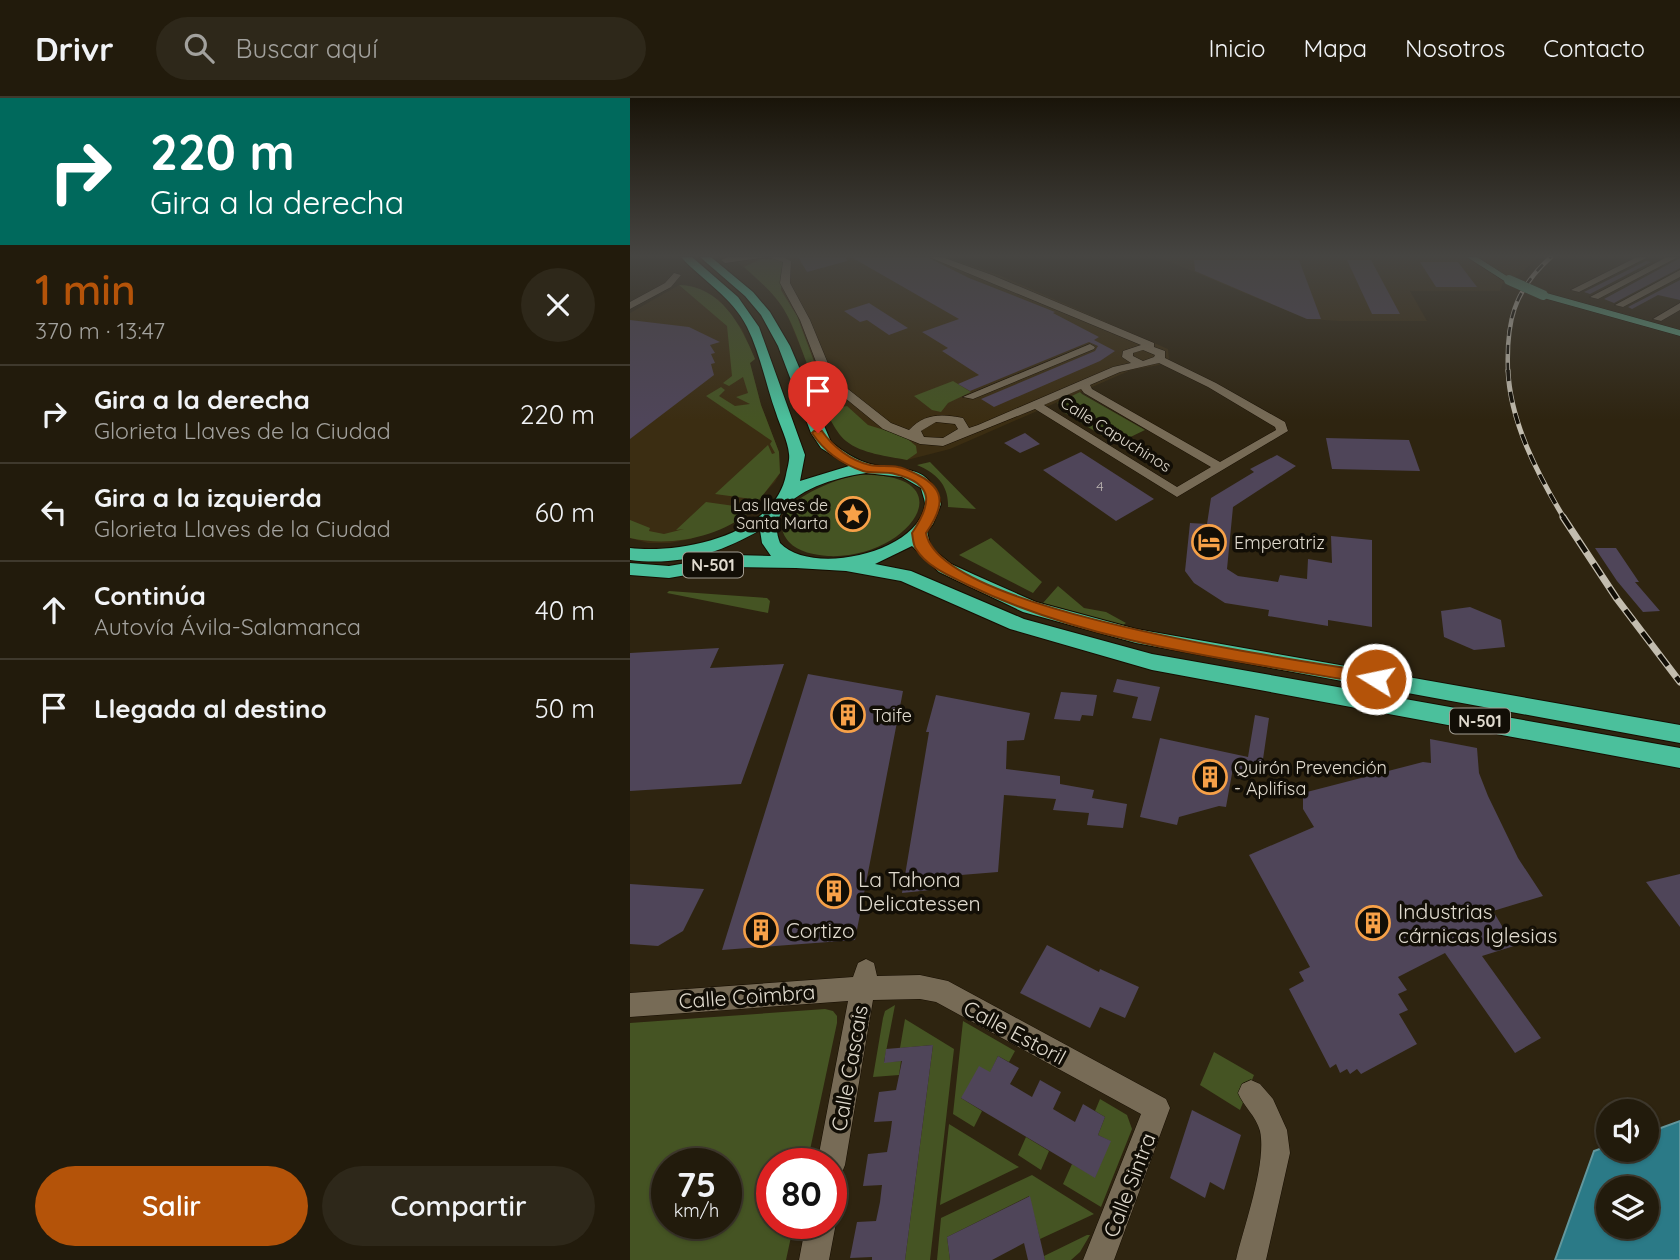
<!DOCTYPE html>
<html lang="es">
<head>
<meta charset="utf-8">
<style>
	:root { --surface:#221b0c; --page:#2e281a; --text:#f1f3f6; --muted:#a2a19d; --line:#3f392d; --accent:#b45309 }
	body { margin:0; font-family:Quicksand,sans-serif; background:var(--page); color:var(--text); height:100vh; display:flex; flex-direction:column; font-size:26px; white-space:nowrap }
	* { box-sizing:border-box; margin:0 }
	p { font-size:23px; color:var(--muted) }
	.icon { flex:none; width:38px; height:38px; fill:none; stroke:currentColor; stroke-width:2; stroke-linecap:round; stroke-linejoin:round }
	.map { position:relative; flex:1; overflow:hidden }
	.drawer { display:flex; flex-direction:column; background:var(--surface); width:630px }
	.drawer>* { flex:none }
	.hud { background:#00695c; color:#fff; overflow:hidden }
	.tools { position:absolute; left:966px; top:1001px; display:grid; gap:14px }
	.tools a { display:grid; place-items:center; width:63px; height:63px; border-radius:50%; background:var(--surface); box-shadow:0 2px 5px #0004,0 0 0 2px var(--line); font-size:35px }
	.speed { position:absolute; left:21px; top:1050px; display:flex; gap:14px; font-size:35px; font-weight:700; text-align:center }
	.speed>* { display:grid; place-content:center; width:91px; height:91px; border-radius:50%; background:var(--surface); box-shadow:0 2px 5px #0004,0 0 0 2px var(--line); line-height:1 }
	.speed small { font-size:18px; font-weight:400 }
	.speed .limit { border:10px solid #d22; background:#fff; color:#111 }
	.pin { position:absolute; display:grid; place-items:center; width:60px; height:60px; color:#fff; margin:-72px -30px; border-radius:50% 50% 50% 0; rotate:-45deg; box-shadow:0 0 7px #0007 }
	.pin .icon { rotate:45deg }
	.me { position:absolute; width:77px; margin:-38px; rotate:280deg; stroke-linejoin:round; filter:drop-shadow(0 0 5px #0008) }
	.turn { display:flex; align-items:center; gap:24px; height:147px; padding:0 35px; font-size:32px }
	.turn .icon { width:91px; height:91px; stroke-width:2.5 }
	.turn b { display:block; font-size:49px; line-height:60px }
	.round { display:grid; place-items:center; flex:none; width:74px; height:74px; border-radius:37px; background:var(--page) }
	.summary { display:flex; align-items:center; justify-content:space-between; height:119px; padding:0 35px }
	h1 { font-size:42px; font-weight:600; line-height:52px; color:var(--accent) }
	.primary-button { display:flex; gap:14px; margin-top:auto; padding:14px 35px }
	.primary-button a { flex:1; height:80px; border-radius:42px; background:var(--accent); color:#fff; font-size:28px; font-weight:600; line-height:80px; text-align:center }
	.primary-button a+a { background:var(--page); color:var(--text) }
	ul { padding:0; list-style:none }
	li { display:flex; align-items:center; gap:21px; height:98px; padding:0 35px; border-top:2px solid var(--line) }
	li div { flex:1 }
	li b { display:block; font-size:26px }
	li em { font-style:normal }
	header { display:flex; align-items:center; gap:42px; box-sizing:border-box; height:98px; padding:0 35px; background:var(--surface); border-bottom:2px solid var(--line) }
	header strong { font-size:33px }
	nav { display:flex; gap:38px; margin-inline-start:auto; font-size:24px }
	.search { width:490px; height:63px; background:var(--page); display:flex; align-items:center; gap:18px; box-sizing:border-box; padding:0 24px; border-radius:38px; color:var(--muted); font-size:26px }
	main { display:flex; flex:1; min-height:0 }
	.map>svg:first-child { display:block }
	.built { fill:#3b2d12 }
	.green { fill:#455423; fill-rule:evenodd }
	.water { fill:#2b7a87; stroke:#62979d; stroke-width:2; fill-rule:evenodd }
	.building { fill:#4f4559 }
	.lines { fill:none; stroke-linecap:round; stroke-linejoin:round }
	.minor-casing { stroke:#160d00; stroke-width:1 }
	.major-casing { stroke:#160d00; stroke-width:1 }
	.highway-casing { stroke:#160d00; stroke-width:2 }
	.minor { fill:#776b56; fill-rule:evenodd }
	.major { fill:#5d9e80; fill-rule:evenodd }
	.highway { fill:#4bc09c; fill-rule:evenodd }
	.rail-far2-casing { stroke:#c3bdaf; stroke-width:4.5 }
	.rail-far1-casing { stroke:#c3bdaf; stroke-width:5 }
	.rail-casing { stroke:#c3bdaf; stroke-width:7 }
	.rail-far2 { stroke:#120e06; stroke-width:2.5; stroke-dasharray:9; stroke-linecap:butt }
	.rail-far1 { stroke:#120e06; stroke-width:3.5; stroke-dasharray:11; stroke-linecap:butt }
	.rail { stroke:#120e06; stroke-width:4.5; stroke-dasharray:14; stroke-linecap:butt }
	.major-bridge-casing { stroke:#160d00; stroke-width:10; stroke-linecap:butt }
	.major-bridge { stroke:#5d9e80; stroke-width:10 }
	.route { fill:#b45309; stroke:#753606; stroke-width:2 }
	.labels { text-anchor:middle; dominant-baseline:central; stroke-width:7; stroke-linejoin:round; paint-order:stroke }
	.number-label { font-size:14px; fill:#bcb6b2 }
	.far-street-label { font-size:16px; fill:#e1dbcf; stroke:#120e06 }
	.far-poi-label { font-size:16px; fill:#e1dbcf; stroke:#120e06; text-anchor:end }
	.shield { fill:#120e06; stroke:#a39e93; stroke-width:2 }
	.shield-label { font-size:16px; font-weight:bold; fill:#e1dbcf }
	.poi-label { font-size:18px; fill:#e1dbcf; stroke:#120e06; text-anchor:start }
	.near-poi-label { font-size:21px; fill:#e1dbcf; stroke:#120e06; text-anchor:start }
	.near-street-label { font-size:21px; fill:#e1dbcf; stroke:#120e06 }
</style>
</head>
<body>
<header>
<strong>Drivr</strong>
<div class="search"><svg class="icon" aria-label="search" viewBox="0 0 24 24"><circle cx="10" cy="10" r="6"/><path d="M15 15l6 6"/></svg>Buscar aquí</div>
<nav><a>Inicio</a><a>Mapa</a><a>Nosotros</a><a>Contacto</a></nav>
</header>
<main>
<section class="drawer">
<div class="hud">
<div class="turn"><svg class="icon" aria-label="right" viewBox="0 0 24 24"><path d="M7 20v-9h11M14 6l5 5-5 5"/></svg><div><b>220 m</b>Gira a la derecha</div></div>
</div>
<div class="summary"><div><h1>1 min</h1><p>370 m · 13:47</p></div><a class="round"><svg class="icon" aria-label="close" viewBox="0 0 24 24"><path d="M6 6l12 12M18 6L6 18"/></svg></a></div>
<ul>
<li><svg class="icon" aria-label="right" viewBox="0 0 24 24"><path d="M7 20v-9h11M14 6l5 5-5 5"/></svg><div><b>Gira a la derecha</b><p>Glorieta Llaves de la Ciudad</p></div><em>220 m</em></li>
<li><svg class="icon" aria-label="left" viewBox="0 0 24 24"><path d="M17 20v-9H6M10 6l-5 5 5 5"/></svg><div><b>Gira a la izquierda</b><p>Glorieta Llaves de la Ciudad</p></div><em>60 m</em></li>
<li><svg class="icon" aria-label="ahead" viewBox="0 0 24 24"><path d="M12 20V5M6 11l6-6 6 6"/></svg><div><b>Continúa</b><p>Autovía Ávila-Salamanca</p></div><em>40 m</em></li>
<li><svg class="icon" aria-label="arrive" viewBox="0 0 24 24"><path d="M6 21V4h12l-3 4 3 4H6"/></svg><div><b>Llegada al destino</b></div><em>50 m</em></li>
</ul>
<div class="primary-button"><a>Salir</a><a>Compartir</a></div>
</section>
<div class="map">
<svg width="1050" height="1162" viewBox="0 0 1050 1162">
	<rect width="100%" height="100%" fill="#2e2410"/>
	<path class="built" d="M121,159H315L369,177L538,251L539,261L529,267L501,272L320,351L277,362L242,355L218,344L210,336L188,292L156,214L135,186L105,162Z
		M528,159H908L889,177L873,185L870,193H780L797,223H710L677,221Z
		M49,187L64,189L89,202L112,231L125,261L120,265L131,307L149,354L150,375L145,384L117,412L121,413L110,421L60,441L40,445H18L0,440V215Z"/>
	<path class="green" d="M131,161H145L153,165L151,192L167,218L191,282L188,284L192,291L196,290L209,301L212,309L217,308L238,327L274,338L286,348L287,355L277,362C258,358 232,356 216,343C193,324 173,246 157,217C147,197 130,184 114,169Z
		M49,187C91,188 111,227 125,261L120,265L131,307L149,354L150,375L129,402L85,396L138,347L142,356L145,355L140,346L142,343L76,298L91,289L95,292L89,298L105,308L120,306L106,299L118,295L113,279L99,288L93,285L102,278L97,228Z
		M323,283L341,294L318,305L311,314L302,312L284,298Z
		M450,294L452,296L515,332L486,346L430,312L434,309L427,305Z
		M300,364L346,411L318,409C319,387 306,375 287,367Z
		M226,377C341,373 280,462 198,458C185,457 168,454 159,444C128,408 204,382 226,377Z
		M76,404L119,410L117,412L121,413C88,440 40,449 0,440V422L20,430L19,433L34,436L54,431L46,432Z
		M361,440L412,484L403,495L329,457Z
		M428,488L454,510L476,514L496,525L493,527L413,505Z
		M39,493L137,500L140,503L138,515L37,495Z
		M265,907L254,964L271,963L269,977L243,979L253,920L255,913Z
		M195,911L203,913L207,918V925L177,1066H142V1125H164L156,1162H0V925ZM37,1066H96V1125H37Z
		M275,921L324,951L300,1162H275L303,947L270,950Z
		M333,923L385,953L379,964L368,958L360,975L331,1000L352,1013L344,1029L323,1016Z
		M584,954L624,977L610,1012L570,987Z
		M470,1001L497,1017L502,1031L471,1109L433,1086L442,1066L465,1079L480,1043L468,1037L475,1019L465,1013Z
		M319,1026L389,1069L310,1107Z
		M396,1039L419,1053L411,1072L388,1057Z
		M402,1077L464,1116L410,1141L399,1098L317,1139L320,1162H307L311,1120Z
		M457,1137H460L450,1154L441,1162H415L414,1158Z"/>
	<path class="water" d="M1050,1023V1162H925L964,1053L978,1048V1052H1017V1035ZM978,1090H1017V1129H978Z"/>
	<path class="building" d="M168,159H216L217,163L177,174Z
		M221,159H297L339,180L425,214L423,215L469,239L464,242L485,253L470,263L364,309L351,301L465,253L468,248L459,244L340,293L328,286L349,277L312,253L318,250L292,234L329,221Z
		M1050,160V170L984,205L974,201Z
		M564,162H669L691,221H677L565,173Z
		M717,162H741L770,216H742Z
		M1016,163L1021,164L960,196L954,194Z
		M790,164H828L847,189H806Z
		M1050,182V202L1028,197L1002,211L998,209Z
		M239,205L278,230L259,237L237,222L230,224L214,213Z
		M0,222L59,229L90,244L80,247L85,255L81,256L85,265L81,266L84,277L0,341Z
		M395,335L410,346L390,355L374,345Z
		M696,340L779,342L790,373L702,371Z
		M451,354L524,401L486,423L413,372Z
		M647,357L666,368L603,409L597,471L608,478L648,484L650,477L677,481L678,461L702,465L701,438L742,442V529L698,522V528L638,518L639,512L595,505L564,485L555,473L560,425L577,426L581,400L624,374L620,371Z
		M965,450H986L1009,484H1005L1030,513L1013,514L987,483Z
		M840,509L871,522L875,549L844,552L814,539L811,513Z
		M89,550L80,570L154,566L111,686L0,693V555Z
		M178,576L273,593L225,842L92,852Z
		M487,581L530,589L521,623L502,620L508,599L483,594Z
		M431,594L467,597L463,618L452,617L450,623L424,621Z
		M306,597L400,615L394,642L377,643L376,671L430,678V686L464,692L462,700L497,706L493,730L457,727L459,715L423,712L426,701L374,697L368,774L331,777L329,789L272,795L299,634H296Z
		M625,617L639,620L631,675L603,670L596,709L589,708L549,719L547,727L510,719L530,640L618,659Z
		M800,641L847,650L849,675L858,698L888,760L913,798L863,813L884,848L852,858L911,940L885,955L815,855L768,879L777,892L768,896L778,912L769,916L787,946L731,976L727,971L720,976L717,971L710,975L706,966L700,970L659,891L674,883L669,874L680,869L619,757L684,729L673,711V695L793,664L801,665Z
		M1050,776V829L1016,784Z
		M0,786L74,791L53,833L28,848L0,846Z
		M417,847L469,874L470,871L509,889L495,920L470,909L460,930L390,895Z
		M303,947L275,1162H242V1159L220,1160L227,1124L246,1123L250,1104L252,1087L233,1088L238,1056L257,1054L260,1038L262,1023L244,1024L249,994L266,992L272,963L254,965L256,951Z
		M368,958L389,970L380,986L402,999L410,982L431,994L423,1011L445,1024L453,1006L475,1019L468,1037L481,1043L465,1080L331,1000L349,968L360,974Z
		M562,1012L611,1037L594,1092L580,1084L575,1100L540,1080Z
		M400,1098L415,1162H398L394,1145L362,1162H320L317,1139Z"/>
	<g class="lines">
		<g class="minor-casing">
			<path id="minor" d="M137,159L95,165L91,162L98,159Z
				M138,159H153L161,163L160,185L180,222L204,280L261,325L279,332C295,315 312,316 333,320L339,330L348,327L483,269L501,265L492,259L493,253L511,247L299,159H312L362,177L524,245V249L535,253V260L586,285L655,324L658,333L547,399L405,311L313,348L290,346L253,331L193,282L170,222L150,185L153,164ZM513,252L525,257L524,259L513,263L503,258V255ZM529,265L578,289L645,329L646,332L590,364L462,291L460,287L490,274ZM451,291L454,295L581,369L547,389L414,307ZM306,324L325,326L328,331L313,340L294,339L291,333Z
				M1007,159H1018L949,194L941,192Z
				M1037,159H1048L968,201L960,199Z
				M1050,172V179L993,209L985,207Z
				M44,175L51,177L41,189L0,211V204L35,185Z
				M1050,205V212L1031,223L1023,221Z
				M460,246L465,249L464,251L343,301L333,299Z
				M236,861L244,865L247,878L290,877L318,883L536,1001L540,1010L484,1162H453L511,1016L306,904L290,901L243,902L215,1067L211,1077L201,1081V1066H187L218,903L0,919V895L223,879L228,865Z
				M621,982L630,986L643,1001L657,1032L660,1055L636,1162H606C614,1128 637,1065 630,1033C626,1018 614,1009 608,995L612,986Z
				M201,1115L206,1125L199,1162H169L176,1125H201Z"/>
		</g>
		<g class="major-casing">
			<path id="major" d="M837,159H847L883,182L876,184Z
				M913,194L1050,232V238L910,199V195Z"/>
		</g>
		<g class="highway-casing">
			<path id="highway" d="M51,159H62L108,199L129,229L175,357L170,383L219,368L191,350L181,335L148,248L131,217L115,198L70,159H81L123,194L140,214L160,248L201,344C212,353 226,362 240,366C275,375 298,363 311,406L303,426L297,433L300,447L305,453L321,466L345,477L406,504L506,531L1050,627V645L506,545L393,514L309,474L282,448L245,466L281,473L394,521L522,556L1050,650V670L522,572L380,531L271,483L216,473L166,470L103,469L39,480L0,477V465L39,468L103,457L141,458L132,445L130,432C89,456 48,468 0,462V450C52,456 144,437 156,377C157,371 160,362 159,356C158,343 150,328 146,315C136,287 130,255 117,229C102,199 73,183 51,159ZM236,375L272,379L291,390C292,395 295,402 295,406C290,454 182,479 150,445C131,399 205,379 236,375Z"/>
		</g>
		<use href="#minor" class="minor"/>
		<use href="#major" class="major"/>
		<use href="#highway" class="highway"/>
		<g class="rail-far2-casing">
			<path id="rail-far2" d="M878,274C876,225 883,193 921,159"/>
		</g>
		<g class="rail-far1-casing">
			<path id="rail-far1" d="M878,272C880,324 908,377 934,420"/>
		</g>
		<g class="rail-casing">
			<path id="rail" d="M933,419L987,501L1050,584"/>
		</g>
		<use href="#rail-far2" class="rail-far2"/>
		<use href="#rail-far1" class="rail-far1"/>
		<use href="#rail" class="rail"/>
		<g class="major-bridge-casing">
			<path id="major-bridge" d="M879,182L913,197"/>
		</g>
		<use href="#major-bridge" class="major-bridge"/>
	</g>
	<linearGradient id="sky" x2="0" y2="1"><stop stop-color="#191409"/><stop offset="0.49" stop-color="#464542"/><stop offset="1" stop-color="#464542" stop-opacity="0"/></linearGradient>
	<rect width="1050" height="322" fill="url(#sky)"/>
	<path class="route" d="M184,333H192C202,348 221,363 240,367C249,369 259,367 268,369C275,370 282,374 288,377C319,392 312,412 296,435C310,514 671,562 746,575L754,581L746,587C609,562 465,548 338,487C320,478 297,469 286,451C283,447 283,440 282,435C301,407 306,386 265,376C255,373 243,376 233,373C212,366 194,353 182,335Z"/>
	<defs>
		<g id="sight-ring" transform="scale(1.75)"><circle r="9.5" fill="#120e06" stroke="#f7a148" stroke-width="1.5"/><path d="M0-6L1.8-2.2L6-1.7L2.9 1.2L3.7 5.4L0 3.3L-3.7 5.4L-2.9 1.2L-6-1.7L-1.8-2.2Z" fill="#f7a148"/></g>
		<g id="hotel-ring" transform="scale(1.75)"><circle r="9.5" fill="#120e06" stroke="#f7a148" stroke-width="1.5"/><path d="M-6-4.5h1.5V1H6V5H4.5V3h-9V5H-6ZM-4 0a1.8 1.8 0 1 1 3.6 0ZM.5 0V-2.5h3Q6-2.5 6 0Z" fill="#f7a148"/></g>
		<g id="building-ring" transform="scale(1.75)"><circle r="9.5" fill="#120e06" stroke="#f7a148" stroke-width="1.5"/><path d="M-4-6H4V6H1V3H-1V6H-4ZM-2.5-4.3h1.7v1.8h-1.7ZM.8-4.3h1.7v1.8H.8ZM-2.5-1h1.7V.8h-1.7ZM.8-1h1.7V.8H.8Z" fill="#f7a148"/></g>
	</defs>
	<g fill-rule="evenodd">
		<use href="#sight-ring" x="223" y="416"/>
		<use href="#hotel-ring" x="579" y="444"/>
		<use href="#building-ring" x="218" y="617"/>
		<use href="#building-ring" x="580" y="679"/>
		<use href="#building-ring" x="204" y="793"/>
		<use href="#building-ring" x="743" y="825"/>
		<use href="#building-ring" x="131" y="832"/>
	</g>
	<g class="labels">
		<g class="number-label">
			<text x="470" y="388">4</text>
		</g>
		<g class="far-street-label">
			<text transform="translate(486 336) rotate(32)">Calle Capuchinos</text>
		</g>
		<g class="far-poi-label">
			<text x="198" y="407">Las llaves de<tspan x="198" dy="18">Santa Marta</tspan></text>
		</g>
		<g class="shield">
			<rect x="53" y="454.5" width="60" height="25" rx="5"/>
			<rect x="820" y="610.5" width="60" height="25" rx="5"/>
		</g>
		<g class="shield-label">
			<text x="83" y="467">N-501</text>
			<text x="850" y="623">N-501</text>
		</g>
		<g class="poi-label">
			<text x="604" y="444">Emperatriz</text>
			<text x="242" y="617">Taife</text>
			<text x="604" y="669">Quirón Prevención<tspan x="604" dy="21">- Aplifisa</tspan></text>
		</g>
		<g class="near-poi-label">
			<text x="228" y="781">La Tahona<tspan x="228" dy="24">Delicatessen</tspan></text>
			<text x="768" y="813">Industrias<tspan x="768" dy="24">cárnicas Iglesias</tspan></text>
			<text x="156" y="832">Cortizo</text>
		</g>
		<g class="near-street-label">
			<text transform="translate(117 898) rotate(-4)">Calle Coimbra</text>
			<text transform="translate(385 934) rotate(28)">Calle Estoril</text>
			<text transform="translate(219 970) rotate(-80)">Calle Cascais</text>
			<text transform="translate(499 1087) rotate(-69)">Calle Sintra</text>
		</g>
	</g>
</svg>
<div class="tools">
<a><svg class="icon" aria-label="sound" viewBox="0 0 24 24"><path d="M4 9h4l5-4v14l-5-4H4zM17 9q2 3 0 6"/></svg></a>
<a><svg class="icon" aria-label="layers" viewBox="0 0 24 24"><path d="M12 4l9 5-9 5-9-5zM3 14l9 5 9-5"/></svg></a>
</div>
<div class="speed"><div>75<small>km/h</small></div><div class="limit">80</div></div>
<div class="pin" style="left:188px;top:335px;background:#d93025"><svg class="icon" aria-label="arrive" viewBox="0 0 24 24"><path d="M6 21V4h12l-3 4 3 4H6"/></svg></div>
<svg class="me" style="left:746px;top:581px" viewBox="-20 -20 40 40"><circle r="17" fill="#b45309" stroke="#fff" stroke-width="3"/><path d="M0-11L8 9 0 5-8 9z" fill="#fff"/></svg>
</div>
</main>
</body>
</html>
